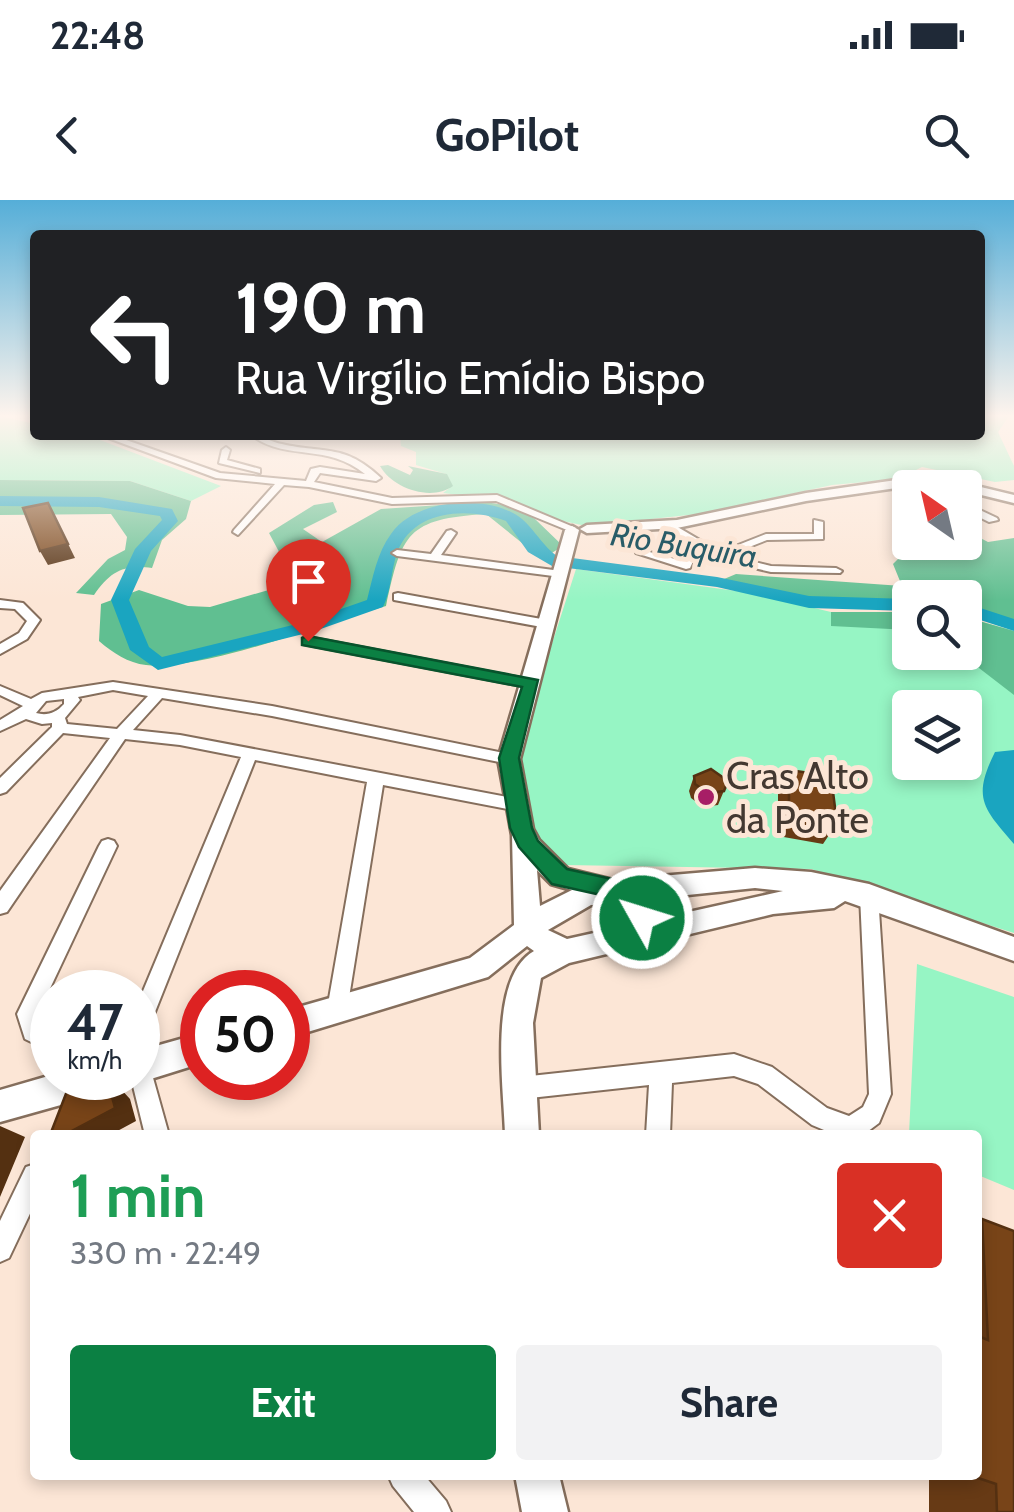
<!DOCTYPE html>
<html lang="en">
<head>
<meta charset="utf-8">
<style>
	:root { --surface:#fff; --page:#f2f2f3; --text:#1f2937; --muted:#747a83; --accent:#0b8043 }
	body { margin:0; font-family:Cabin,sans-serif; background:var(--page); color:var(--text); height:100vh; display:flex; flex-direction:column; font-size:38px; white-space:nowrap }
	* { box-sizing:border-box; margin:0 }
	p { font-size:32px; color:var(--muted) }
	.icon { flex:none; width:55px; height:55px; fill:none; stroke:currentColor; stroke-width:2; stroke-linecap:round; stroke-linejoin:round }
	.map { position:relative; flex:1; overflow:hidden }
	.sheet { position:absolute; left:30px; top:930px; width:952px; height:350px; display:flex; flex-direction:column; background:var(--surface); border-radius:10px; box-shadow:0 5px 15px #0003 }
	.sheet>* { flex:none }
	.top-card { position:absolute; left:30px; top:30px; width:955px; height:210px; border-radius:10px; box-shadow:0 5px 15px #0003; background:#202124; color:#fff; overflow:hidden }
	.needle { width:65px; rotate:326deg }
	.controls { position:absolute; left:892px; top:270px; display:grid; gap:20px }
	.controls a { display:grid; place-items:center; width:90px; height:90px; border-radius:10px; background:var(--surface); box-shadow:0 5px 15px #0003; font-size:50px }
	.speed { position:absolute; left:30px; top:770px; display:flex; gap:20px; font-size:50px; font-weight:700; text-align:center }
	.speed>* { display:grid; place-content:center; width:130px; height:130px; border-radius:50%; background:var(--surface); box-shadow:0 5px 15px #0003; line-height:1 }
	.speed small { font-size:25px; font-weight:400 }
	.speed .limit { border:15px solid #d22; background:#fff; color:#111 }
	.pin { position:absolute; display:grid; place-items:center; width:85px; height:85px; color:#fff; margin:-102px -42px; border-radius:50% 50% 50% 0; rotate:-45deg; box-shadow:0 0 10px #0007 }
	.pin .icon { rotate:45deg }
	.me { position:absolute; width:110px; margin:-55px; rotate:309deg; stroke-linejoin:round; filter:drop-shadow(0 0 8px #0008) }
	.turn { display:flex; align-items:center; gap:35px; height:210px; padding:0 40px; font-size:45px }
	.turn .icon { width:130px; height:130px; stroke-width:2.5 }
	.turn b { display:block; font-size:70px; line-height:85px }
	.round { display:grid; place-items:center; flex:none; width:105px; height:105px; border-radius:10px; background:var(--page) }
	.headline { display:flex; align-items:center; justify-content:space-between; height:170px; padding:0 40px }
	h1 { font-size:60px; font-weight:700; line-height:75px; color:#1e9e55 }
	.primary-button { display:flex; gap:20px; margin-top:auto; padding:20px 40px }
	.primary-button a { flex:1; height:115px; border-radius:10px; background:var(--accent); color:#fff; font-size:40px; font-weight:700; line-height:115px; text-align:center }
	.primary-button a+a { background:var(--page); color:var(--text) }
	.status { display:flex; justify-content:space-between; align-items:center; height:70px; padding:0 50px; background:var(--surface); direction:ltr }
	.status svg { height:28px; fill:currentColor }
	header { display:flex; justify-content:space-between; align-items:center; height:130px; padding:0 40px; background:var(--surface); font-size:45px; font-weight:700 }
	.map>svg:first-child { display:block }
	.green { fill:#96f5c4; fill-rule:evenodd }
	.forest { fill:#60bf91 }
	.water { fill:#1aa5c0 }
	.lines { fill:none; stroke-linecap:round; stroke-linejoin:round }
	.river { fill:#1aa5c0; fill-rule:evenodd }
	.minor-casing { stroke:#856e5c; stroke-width:4 }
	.secondary-casing { stroke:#856e5c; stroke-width:5 }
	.minor { fill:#fff; fill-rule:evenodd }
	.secondary { fill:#fff; fill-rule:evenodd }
	.wall { fill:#673a15 }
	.shaded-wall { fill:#543011 }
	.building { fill:#784418; stroke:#543011; stroke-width:2.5 }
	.route { fill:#0b8043; stroke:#07532c; stroke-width:2.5 }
	.poi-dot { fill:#a71e66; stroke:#fce6d6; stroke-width:4 }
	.labels { text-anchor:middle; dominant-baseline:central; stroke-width:10; stroke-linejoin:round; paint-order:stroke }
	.far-water-label { font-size:32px; font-style:italic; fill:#295c68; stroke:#fce6d6 }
	.poi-label { font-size:38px; fill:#433831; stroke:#fce6d6; text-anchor:start }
</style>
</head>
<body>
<div class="status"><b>22:48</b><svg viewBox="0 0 49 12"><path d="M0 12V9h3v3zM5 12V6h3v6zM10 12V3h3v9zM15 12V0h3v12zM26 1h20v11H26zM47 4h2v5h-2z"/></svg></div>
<header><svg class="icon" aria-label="back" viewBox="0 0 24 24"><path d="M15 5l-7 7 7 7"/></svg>GoPilot<svg class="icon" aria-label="search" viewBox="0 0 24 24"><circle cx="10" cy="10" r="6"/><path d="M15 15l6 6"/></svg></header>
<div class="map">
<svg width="1014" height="1312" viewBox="0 0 1014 1312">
	<rect width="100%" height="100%" fill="#fce6d6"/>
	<path class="green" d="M0,216L35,224V235H78L100,240L221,286L191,301L130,281L0,280Z
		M980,216H1009L998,232L1014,266V280L995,282L922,267L898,279L832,285L698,314L586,326L549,318L514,302L443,293L452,286L446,274L416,265V252L401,246L400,235H980Z
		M576,369L751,393L831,412H910V452H965V417L1014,431V733L811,669L564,665L529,627L515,559ZM910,508H965V562H910Z
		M917,764L1014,797V990L978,975V935H909Z"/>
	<path class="forest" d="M388,265L410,275L413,270L408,266L447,274L453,286C431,302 392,288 380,266Z
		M0,280L130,281L191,301L186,319L162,340L152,368C123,364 110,372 94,395L76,393L108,359L125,350L127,337L111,314L0,315Z
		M333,302L337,312L303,329L322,342L381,309L485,302L511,306L535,319L563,346L542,359L486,314C407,319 402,333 386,406C329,422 199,472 146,465C128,463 113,453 99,441L101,404L139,390L188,406L210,407L289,384L293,378L269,333L314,305Z
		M965,330L988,342L1014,338V425L965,409V398H910V405C844,412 781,396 717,382L736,374L902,386L893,364L914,343L965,342Z
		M831,412H910V430L831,426Z
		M965,417L1014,431V495L966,458Z"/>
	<path class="water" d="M1014,550V644C983,608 972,598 995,552Z"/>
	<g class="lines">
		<path class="river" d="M0,296L99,297L172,309L178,321L151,351L129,400L149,447L162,457L301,423L367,400C373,377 377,353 391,334C414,300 479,295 513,313C530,321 541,345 557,356L717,377L809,396L910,399V411L809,408L717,387L552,366L528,352L506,321C468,307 413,309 397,353C391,371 391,391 383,407L315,431L158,470L130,450L111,400L135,349L162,320L160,316L99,307L0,306Z
			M965,403L1014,419V431L965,415Z"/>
		<g class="minor-casing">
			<path id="minor" d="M30,216H35V219Z
				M100,235H112L220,273L306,281L311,269L320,267L365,274C326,242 287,262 251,235C263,235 270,242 282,244C325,254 344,243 381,278L376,281L320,273L314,282L392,298L497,295L576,328L567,330L496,301L392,304L309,287L284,285L238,335L233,332L234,330L275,284L216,278Z
				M226,247L230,250L227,260L260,269V273L219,263L222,250Z
				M965,303L997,318L998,320L989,322L965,310Z
				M814,320L823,322V339L767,340L734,353L714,352L771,366L836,368L842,371L840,373L771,372L707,357L706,354L696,355L690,368L686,369L636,353L634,333L639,330L644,333L646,351L682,361L688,350L699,348L665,327L664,325L669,322L710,346L733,347L766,334H814Z
				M451,330L456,333L441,355L561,371L567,374L561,377L397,356L392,353L397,350L431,354L447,331Z
				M398,393L547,420L553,424L547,428L394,400V394Z
				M0,400L23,403L40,420L27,439L0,454V444L19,433L27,421L15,409L0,408Z
				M308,437L532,480L539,484L532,488L303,444V438Z
				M113,482L272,506L514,555L517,559L509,564L272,516L162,498L133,530L180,535L518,599L526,605L518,611L383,585L347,810L344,817L337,820L330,817L327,810L367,582L255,560L153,817L150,867L169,935H145L131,878H138V803L241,557L180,545L125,539L7,712L0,714V691L110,538L63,533L6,592L0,594V578L52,527V523L42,524L26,519L0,531V520L23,506L0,495V486L31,499L42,493ZM113,490L148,496L117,529L67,524L65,518L80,500L78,497ZM64,499V504C56,513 47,516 36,513L46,501Z
				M108,639L114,641L117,646L38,814L41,825L52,831V852L25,839L17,814L99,646L102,641Z
				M869,687L875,690L878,695L891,894L879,923L863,935H836L812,925L758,884L734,876L672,883L670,935H646L649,885L521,899L513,896L510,888L513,880L521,877L734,854L772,867L827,908L849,916L863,907L869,894L860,695L863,690Z
				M35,964V1003L9,1058L0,1062V1021L26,967Z
				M388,1275H424L446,1301L451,1312H414L393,1286Z"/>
		</g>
		<g class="secondary-casing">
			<path id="secondary" d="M931,275L1014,295V303L965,291V288L931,283L806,301L677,328L587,333L580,329L587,325L677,320L806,293Z
				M572,326L579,330L520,559L533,629L539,640L568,669L613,680L755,668L811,672L869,684L1014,737V761L845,701L834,708L773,714L569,763L541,778L533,823L539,935H505C504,888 487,778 534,751L527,746L488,777L288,838V810L470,758L514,725L512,635L498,559L565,330ZM537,670L551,684L572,690L540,706ZM755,688L783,691L567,739L548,730L591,705Z
				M202,833V863L138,883L127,878H138V851Z
				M52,875L116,878L111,889L100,894L0,922V890Z
				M515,1275H559L568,1312H522Z"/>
		</g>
		<use href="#minor" class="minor"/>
		<use href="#secondary" class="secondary"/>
	</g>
	<path class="wall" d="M789,570L837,623L823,644L778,636V591Z
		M694,576L728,581L718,605L703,607L691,598L689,591Z
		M982,1019L1014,1312H929V1275H978V1020Z"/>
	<path class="shaded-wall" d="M48,303L75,358L48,365L40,351Z
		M101,878L119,887L130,899L136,921L110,935H64Z
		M0,926L25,937L0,997Z"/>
	<path class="building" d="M48,303L68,344L40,351L23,308Z
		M711,569L728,581L724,591L708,593L695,584L694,576Z
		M789,570L831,576L837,623L789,615Z
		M88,878H101L109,886L115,908L64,935H50L69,886Z
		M982,1019L1014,1031V1312H997L996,1284L969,1275H978V1136L988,1140Z"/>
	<linearGradient id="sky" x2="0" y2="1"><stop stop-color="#55aed8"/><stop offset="0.54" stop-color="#fef4ed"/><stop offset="1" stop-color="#fef4ed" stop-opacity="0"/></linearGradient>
	<rect width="1014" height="400" fill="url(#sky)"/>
	<path class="route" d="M308,436L538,480L519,558L532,628L538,641L567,669L635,684L655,718L651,725H634L619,699L552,684L519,647L510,628L499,558L522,487L302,445V438Z"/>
	<circle class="poi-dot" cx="706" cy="597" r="10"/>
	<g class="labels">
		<g class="far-water-label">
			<text transform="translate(684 345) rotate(9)">Rio Buquira</text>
		</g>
		<g class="poi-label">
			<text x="726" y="575">Cras Alto<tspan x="726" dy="44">da Ponte</tspan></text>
		</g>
	</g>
</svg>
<div class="controls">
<a><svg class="needle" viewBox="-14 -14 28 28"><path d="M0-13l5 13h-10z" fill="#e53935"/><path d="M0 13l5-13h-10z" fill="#747a83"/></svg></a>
<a><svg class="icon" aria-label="search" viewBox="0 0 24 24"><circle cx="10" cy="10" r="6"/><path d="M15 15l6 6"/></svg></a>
<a><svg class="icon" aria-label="layers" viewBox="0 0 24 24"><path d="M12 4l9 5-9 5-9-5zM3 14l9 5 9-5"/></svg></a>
</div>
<div class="speed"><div>47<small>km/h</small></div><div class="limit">50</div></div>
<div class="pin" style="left:308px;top:441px;background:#d93025"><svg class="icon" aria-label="arrive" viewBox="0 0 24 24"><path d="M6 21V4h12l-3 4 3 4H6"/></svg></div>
<svg class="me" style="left:642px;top:718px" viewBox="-20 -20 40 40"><circle r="17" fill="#0b8043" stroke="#fff" stroke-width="3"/><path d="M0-11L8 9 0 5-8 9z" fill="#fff"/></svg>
<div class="top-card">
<div class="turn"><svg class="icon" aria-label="left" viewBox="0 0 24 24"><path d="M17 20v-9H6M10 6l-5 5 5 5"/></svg><div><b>190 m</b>Rua Virgílio Emídio Bispo</div></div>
</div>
<section class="sheet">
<div class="headline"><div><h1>1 min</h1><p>330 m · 22:49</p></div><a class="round" style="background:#d93025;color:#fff"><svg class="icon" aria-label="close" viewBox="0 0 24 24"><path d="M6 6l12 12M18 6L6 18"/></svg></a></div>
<div class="primary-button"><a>Exit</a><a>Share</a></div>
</section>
</div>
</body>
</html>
